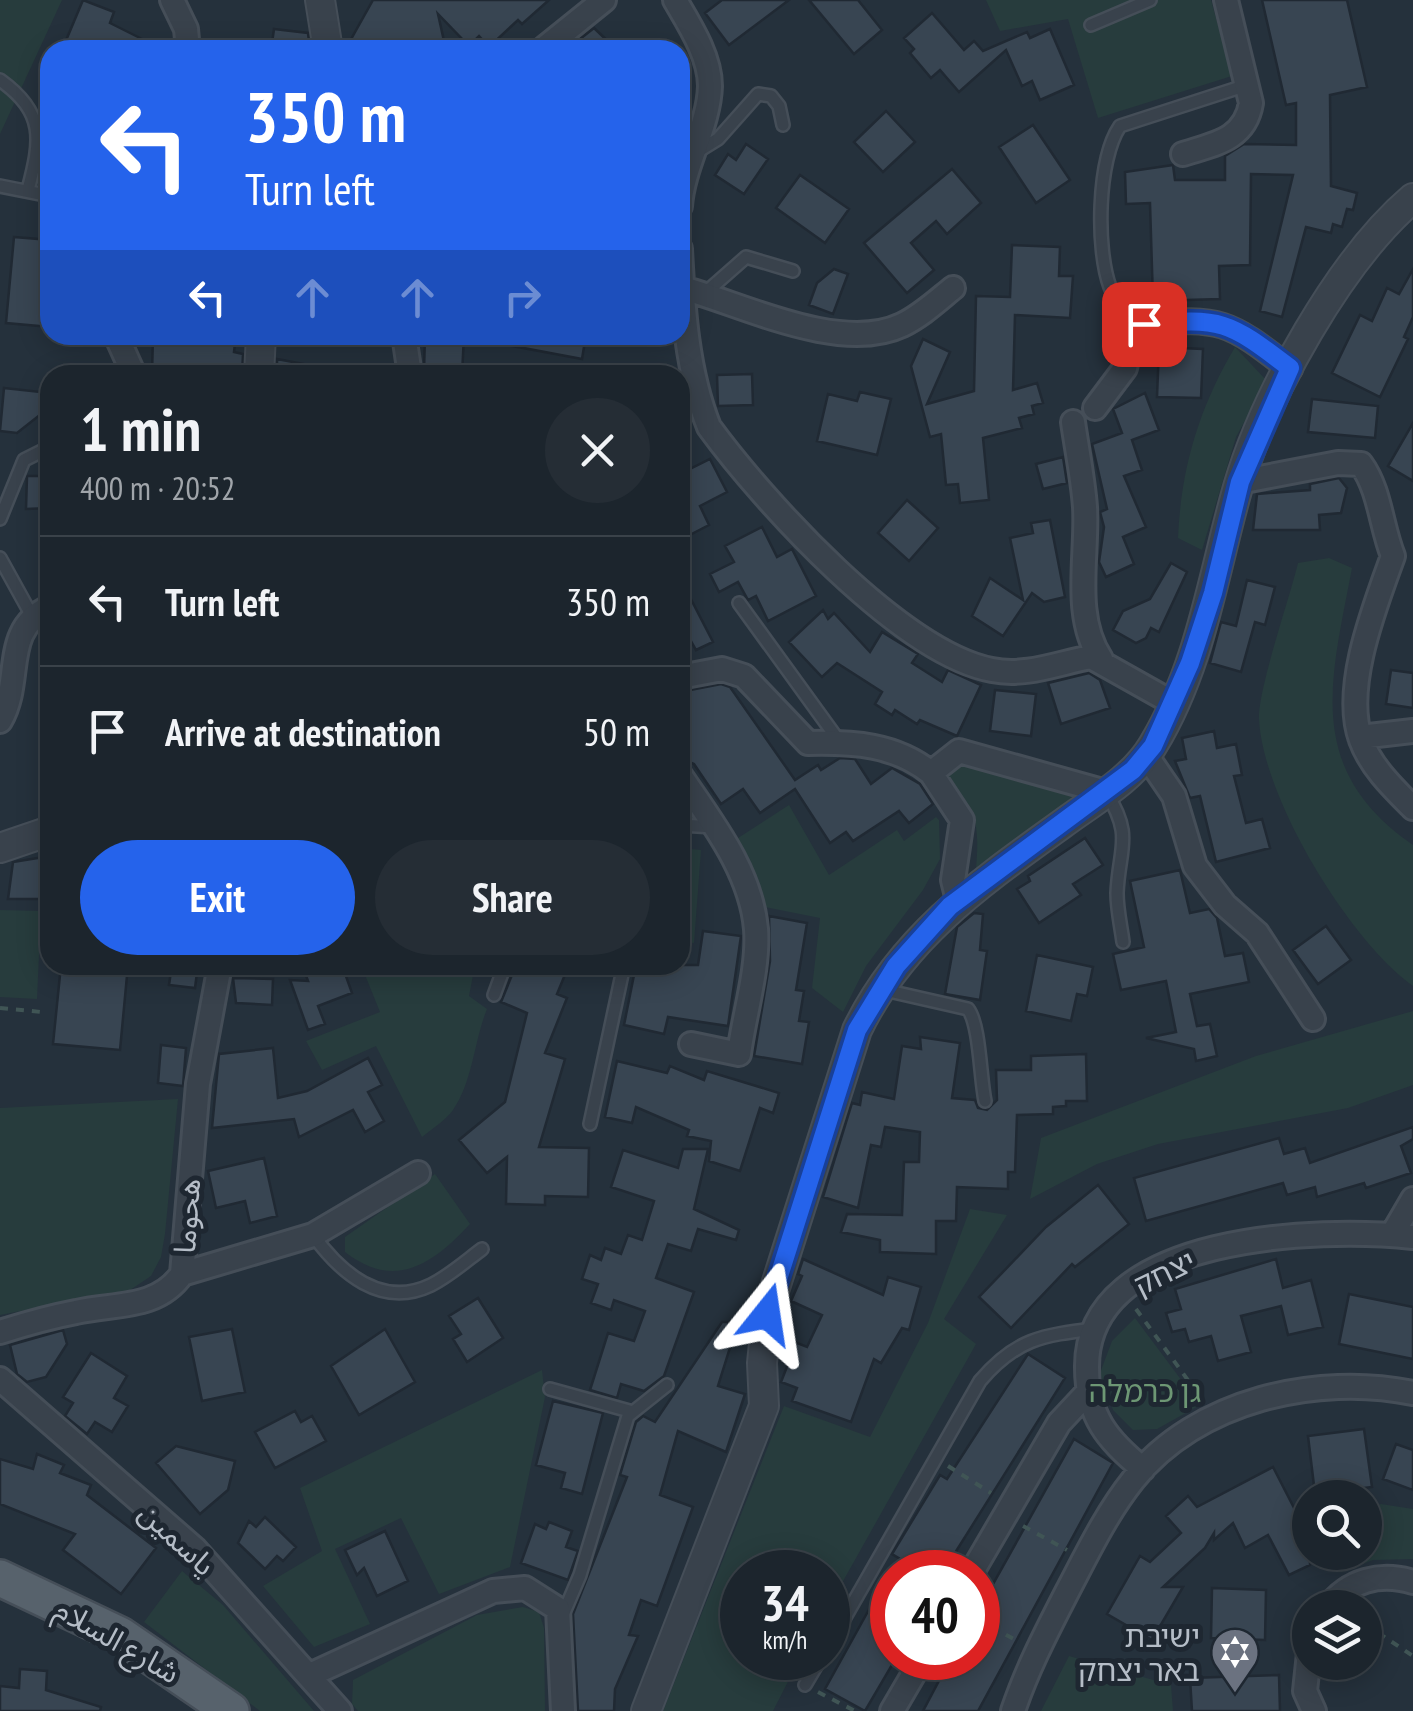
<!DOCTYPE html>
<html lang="en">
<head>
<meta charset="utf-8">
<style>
	:root { --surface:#1c252d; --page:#252d35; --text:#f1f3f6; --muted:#a0a5aa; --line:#3a4249; --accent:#2563eb }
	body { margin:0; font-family:"PT Sans Narrow","Noto Sans Arabic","Noto Sans Hebrew",sans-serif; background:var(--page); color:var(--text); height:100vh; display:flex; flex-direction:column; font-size:38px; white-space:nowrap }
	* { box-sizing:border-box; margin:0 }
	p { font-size:32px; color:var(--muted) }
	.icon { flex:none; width:55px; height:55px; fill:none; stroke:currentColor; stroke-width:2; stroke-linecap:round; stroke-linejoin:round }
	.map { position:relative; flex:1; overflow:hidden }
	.panel { position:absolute; left:40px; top:365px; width:650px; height:610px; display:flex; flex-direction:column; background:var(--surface); border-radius:30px; box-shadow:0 5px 25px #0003,0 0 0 2px var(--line) }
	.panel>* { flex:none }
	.banner { position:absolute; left:40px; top:40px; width:650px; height:305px; border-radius:30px; box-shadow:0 5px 25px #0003,0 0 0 2px var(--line); background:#2563eb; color:#fff; overflow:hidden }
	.fabs { position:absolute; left:1292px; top:1480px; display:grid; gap:20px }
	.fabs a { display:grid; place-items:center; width:90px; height:90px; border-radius:50%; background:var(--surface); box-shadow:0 5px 25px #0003,0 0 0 2px var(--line); font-size:50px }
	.speed { position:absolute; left:720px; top:1550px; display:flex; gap:20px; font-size:50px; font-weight:700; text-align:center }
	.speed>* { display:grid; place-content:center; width:130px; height:130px; border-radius:50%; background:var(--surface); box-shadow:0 5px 25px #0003,0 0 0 2px var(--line); line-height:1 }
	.speed small { font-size:25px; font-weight:400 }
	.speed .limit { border:15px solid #d22; background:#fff; color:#111 }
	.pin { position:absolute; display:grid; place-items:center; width:85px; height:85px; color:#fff; margin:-42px; border-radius:20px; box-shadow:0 5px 15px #0006 }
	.me { position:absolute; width:110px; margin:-55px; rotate:15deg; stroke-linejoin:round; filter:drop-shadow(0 0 8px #0008) }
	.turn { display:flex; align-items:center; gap:35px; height:210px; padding:0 40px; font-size:45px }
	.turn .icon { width:130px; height:130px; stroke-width:2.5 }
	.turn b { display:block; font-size:70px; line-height:85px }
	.lanes { display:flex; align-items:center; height:95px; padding:0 40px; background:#0003; justify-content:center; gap:50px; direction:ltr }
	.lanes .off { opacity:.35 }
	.round { display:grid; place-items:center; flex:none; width:105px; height:105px; border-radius:52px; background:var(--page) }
	.headline { display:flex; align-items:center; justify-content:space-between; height:170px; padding:0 40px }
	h1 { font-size:60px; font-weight:700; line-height:75px }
	.action { display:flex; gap:20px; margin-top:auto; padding:20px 40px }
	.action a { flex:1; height:115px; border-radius:60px; background:var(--accent); color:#fff; font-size:40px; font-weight:700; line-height:115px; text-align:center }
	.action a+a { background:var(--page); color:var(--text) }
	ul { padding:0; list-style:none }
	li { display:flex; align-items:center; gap:30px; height:130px; padding:0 40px; border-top:2px solid var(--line) }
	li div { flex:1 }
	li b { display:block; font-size:38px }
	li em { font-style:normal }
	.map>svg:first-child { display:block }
	.green { fill:#273c3d }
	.building { fill:#384552; stroke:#202933; stroke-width:2.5 }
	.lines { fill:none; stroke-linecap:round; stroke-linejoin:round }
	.service-casing { stroke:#454e58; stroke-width:16 }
	.minor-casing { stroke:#454e58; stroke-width:28 }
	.tertiary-casing { stroke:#454e58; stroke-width:32 }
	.primary-casing { stroke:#454e58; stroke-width:40 }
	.path { stroke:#405555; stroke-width:4; stroke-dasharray:8 8; stroke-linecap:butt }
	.service { stroke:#39424c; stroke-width:11 }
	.minor { stroke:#39424c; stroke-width:22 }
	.tertiary { stroke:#39424c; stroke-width:28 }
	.primary { stroke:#57626c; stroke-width:35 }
	.route-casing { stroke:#184099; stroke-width:25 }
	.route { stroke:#2563eb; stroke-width:18 }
	.labels { text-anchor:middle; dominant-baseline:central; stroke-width:10; stroke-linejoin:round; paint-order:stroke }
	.street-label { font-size:30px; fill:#b5bdc7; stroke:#1e2731 }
	.park-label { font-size:30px; fill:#6d9774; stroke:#1e2731 }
	.poi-label { font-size:30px; fill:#b5bdc7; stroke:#1e2731; text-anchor:end }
</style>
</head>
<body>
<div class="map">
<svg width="1413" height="1711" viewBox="0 0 1413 1711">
	<rect width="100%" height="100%" fill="#25313c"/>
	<path class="green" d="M0,0H62L0,134Z
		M986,0H1211L1232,76L1098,118L1068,19L1000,31Z
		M1235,347L1267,381L1236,437L1202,550L1178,538C1181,468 1199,408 1235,347Z
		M1329,558L1352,568C1331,680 1303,769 1413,845V986C1349,940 1263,799 1259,719C1258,689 1290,597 1298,563Z
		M970,761L1075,796L976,869C980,819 976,812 944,775Z
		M789,805L829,875L897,830L904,841L936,817L939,820L940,859L923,890L866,966L843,1012L812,988L820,918L765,907L738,838Z
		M680,848L701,850L694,943L680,942Z
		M0,910L41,911L37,999L0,997Z
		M361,965H475L469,996L487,1009C474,1041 473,1081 453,1110C446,1120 432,1129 422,1137L376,1046L322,1070L306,1041L380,1012Z
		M1413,1011V1085L1348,1108L1158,1144L1097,1164L1030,1199L1041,1138L1256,1056Z
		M178,1099L165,1234L161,1257L151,1276L130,1290L0,1315V1108Z
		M435,1174L470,1224C433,1264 395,1291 345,1252V1237Z
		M970,1209L1007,1215L944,1319L976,1344L828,1608V1572H742V1658H800L773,1711H663L784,1406L870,1437L928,1323Z
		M1135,1318L1200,1405L1157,1429L1133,1430L1113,1410L1100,1373L1112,1341Z
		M542,1370L545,1397L510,1567L439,1594L401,1518L335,1549L370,1624L314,1647L263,1586L322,1551L300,1488Z
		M1381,1504L1413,1509V1559L1373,1560L1341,1572L1331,1553L1365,1552V1508Z
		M182,1571L223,1605L314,1711H260L144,1622Z
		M523,1607L539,1612L544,1628L545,1711H358L352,1704L353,1680L477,1615Z
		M1069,1656L1171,1685L1173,1711H1041Z"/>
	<path class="building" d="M83,0L114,12L110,23L164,50H62Z
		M373,0H549L522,24L518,20L489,47L479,36L469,46L438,14L446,50H345Z
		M722,0H789L729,45L705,13Z
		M809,0H858L882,30L854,54Z
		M1262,0H1347L1367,87L1330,95L1331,186L1357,193L1353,210L1347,209L1342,227L1333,224L1331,233L1306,227L1282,317L1260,311L1293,175L1251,174L1250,265L1219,266L1220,299L1153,301L1150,203L1126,204L1125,172L1173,165L1175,180H1225V156L1244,144L1296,145V103L1286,105Z
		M932,13L964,50L974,41L983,51L1027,32L1030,38L1050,29L1074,85L1040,100L1032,81L1022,86L1006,50L959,92L940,70L931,78L910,53L914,49L904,38Z
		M594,28L617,50H566Z
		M274,29L308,33L310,50H271Z
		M886,111L915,142L883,172L854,142Z
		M1033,125L1070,180L1036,203L999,147Z
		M746,144L768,159L744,194L715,175L728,154L736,160Z
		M952,169L981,203L947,234L936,221L911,243L934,270L907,293L864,243Z
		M800,175L849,209L825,243L776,208Z
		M14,237L50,240V327L6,323Z
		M1012,245L1060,247L1059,276H1073L1070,318L1015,315L1013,390L1037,383L1043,403L1032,406L1034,414L1019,418L1022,428L983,438L989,500L960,503L958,484L946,485L941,434L930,437L911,366L923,339L950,352L927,404L974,391L976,296L1010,297Z
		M834,269L848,274L833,314L809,305L817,283Z
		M1413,269V317L1404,337L1408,339L1380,397L1332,373L1360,315L1372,321L1387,288L1399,294Z
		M153,335H236L234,352L243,354L242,375H152Z
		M425,335H464L462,375L424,371Z
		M503,335H586L582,359L502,344Z
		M1159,347L1203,349L1201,398L1157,397Z
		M277,359L314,366L313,375H277Z
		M752,374L753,405L718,406L717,375Z
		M4,388L50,393V407L17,433L0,431Z
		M860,392L891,399L877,455L817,441L828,394L857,401Z
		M1145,393L1159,430L1132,440L1142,470L1124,476L1146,527L1123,537L1134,564L1106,577L1099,562L1104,527L1100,512L1107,509L1092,444L1122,433L1113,409Z
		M1312,399L1378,406L1375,438L1308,432Z
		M1413,423V481L1388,466Z
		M1063,457L1067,483L1043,489L1036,464Z
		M710,459L727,492L700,506L709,525L680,540V474Z
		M27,476H50V508L26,509Z
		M1339,478L1347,488L1341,513L1319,515L1320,530H1253L1257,494L1310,490V484Z
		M907,500L938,528L909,561L878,533Z
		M1050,520L1065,597L1044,602L1032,593L1003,636L972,616L990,578L1023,600L1010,538L1033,533L1031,523Z
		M762,527L777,557L792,549L816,596L768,621L756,596L748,600L738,582L719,592L710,574L734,562L725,546Z
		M1171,563L1187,572L1159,632L1151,628L1146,638L1136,643L1113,630L1123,611L1150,599Z
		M680,578L713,642L696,650L687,634L680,638Z
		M1247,580L1275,587L1265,625L1255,622L1241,672L1210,663L1221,622L1236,626Z
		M823,610L828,619L834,613L870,652L882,632L918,654L912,663L942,682L948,670L981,685L957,736L920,720L917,724L895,710L892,715L875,704L882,692L837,663L822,677L789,642Z
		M1391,670L1413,673V708L1386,704Z
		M1089,673L1100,680L1110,708L1061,724L1048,683Z
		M721,684L730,687L795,780L818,765L821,770L840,758L855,759L871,784L892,768L920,784L933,804L909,823L899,811L853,841L846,832L830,843L795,789L760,813L743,789L721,804L694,764L680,758V692Z
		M995,690L1036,694L1031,736L990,731Z
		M1214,731L1217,748L1236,744L1242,775L1234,776L1246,823L1262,819L1270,848L1216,862L1200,796L1190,798L1175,761L1186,759L1182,738Z
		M1085,838L1103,865L1073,884L1081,895L1039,923L1017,889L1030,881L1028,876Z
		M50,856V899H8L13,862Z
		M1180,870L1190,913L1209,909L1217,918L1225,956L1243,953L1249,982L1190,994L1197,1026L1210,1024L1217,1056L1196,1061L1194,1049L1146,1038L1176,1032L1166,981L1121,990L1113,954L1144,947L1130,881Z
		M974,913L983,914L980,950L987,951L980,1000L945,994L957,927Z
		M769,916L807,923L796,990L804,991L799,1021L809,1022L802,1064L754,1056L770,961Z
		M1326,926L1351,960L1318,984L1293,950Z
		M703,931L741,936L728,1026L668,1017L664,1034L624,1025L636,965H698Z
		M1037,955L1093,967L1087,996L1077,994L1071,1021L1026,1011Z
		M61,965H128L120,1050L53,1044Z
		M172,965H198L195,988L169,985Z
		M302,965H342L352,993L318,1006L325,1024L308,1030L290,980L308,981Z
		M516,965H569L557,994L567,998L545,1053L565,1059L539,1147L589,1148L588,1197L545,1196V1205L506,1204L507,1157L487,1173L459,1140L505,1102L527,1013L501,1002Z
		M233,978L273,979L272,1005L236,1003Z
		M920,1037L960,1043L952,1098L975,1100L978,1108L987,1110L997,1100L996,1070H1031V1056L1086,1054L1087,1101H1066V1106L1053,1107V1114L1017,1115L1015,1172H1008V1189L957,1187L956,1221H936V1254L880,1252V1240L841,1232L847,1214L902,1215L904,1162H919L920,1132L885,1127L881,1147L871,1145L858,1208L823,1197L852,1103L860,1105L862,1092L894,1099L902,1046L921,1049Z
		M161,1045L186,1048L183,1086L158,1083Z
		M273,1048L278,1098L307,1091L368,1058L382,1085L368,1092L384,1121L365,1132L353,1110L299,1137L294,1119L212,1128L219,1054Z
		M617,1061L667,1073L670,1066L704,1080L707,1071L779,1093L773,1113L760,1108L740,1171L709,1161L711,1141L687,1136L689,1130L636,1107L632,1123L605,1117Z
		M1413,1127V1139L1401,1146L1411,1173L1366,1188L1364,1183L1317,1197L1315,1187L1287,1195L1283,1183L1146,1221L1134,1178L1279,1138L1284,1154L1305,1148L1310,1163Z
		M683,1149H708L694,1209L739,1230L736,1240L698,1229L691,1251L668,1244L656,1278L694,1292L664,1376L644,1391L621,1384L617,1398L590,1390L608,1333L634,1341L645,1311L614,1300L611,1310L591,1303L598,1284L582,1279L590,1255L601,1260L605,1248L621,1254L628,1235L642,1240L654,1201L611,1187L623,1150L678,1168Z
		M264,1158L277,1216L250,1223L245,1201L216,1208L208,1171Z
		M1098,1185L1129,1224L1075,1267L1072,1264L1011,1328L979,1297L1046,1227Z
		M803,1259L883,1295L888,1277L921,1287L909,1330L902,1328L881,1363L874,1359L851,1422L792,1401L797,1388L781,1382L790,1359L780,1355L782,1337L807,1347L822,1315L791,1301L802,1276L798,1274Z
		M1276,1259L1283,1288L1311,1280L1323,1327L1288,1335L1281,1306L1241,1316L1251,1352L1218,1361L1211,1336L1189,1342L1185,1329L1172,1332L1166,1313L1181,1309L1175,1289Z
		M1349,1294L1413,1307V1359L1339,1344Z
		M478,1298L503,1338L467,1362L453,1339L461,1334L449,1316Z
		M722,1322H738L718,1386L745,1394L726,1452L678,1431L660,1495L693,1507L657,1606L641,1600L629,1635L638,1636L615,1689L614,1711H578L573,1614L627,1477L620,1475L636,1422L643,1416L655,1422Z
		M232,1329L245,1392L202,1401L189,1337Z
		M385,1329L415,1382L359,1415L331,1366Z
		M63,1330L67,1344L46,1377L27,1382L17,1374L10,1345Z
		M91,1353L127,1376L114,1398L128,1406L112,1432L95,1422L87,1434L65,1416L73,1403L63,1397Z
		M1028,1354L1065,1378L943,1572H922L892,1554L940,1475L947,1479Z
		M553,1401L603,1413L582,1494L561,1488L565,1473L536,1465Z
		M295,1411L301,1422L312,1416L326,1441L275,1468L255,1432Z
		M1364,1429L1372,1487L1315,1494L1308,1436Z
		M1074,1439L1113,1463L978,1711H923L951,1658H978V1611Z
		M1396,1444L1413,1450V1490L1383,1479Z
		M176,1446L235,1461L228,1490L200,1514L156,1463Z
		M37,1454L64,1465L60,1473L91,1485L87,1495L156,1548L121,1594L63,1550L75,1534L0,1504V1459L33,1469Z
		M1273,1467L1310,1539V1565L1289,1575L1268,1535L1245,1548L1233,1523L1214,1540V1533L1205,1548L1163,1587H1183L1152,1640L1107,1614L1140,1556L1150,1562L1181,1533L1166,1516L1188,1496L1197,1507Z
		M265,1517L296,1547L283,1561L277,1556L265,1569L238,1543L249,1521L256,1527Z
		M549,1522L572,1531L566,1547L578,1551L568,1580L521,1563L535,1524L546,1529Z
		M385,1531L408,1581L377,1596L364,1568L357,1575L345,1550Z
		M892,1568V1665L865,1711L825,1689Z
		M1212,1588L1266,1590L1265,1640L1211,1638Z
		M20,1669L47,1671L46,1690L101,1707L100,1711H0V1686L19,1688Z
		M1279,1675L1280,1711H1192L1190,1678Z"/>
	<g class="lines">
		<g class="service-casing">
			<path id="service" d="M1091,25L1150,0
				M0,80C46,113 41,140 28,190
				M697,152L718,139L758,94L771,96L779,106L783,125
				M0,186L50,196
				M704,294L746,257L793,271
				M1134,328C1126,315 1115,301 1110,287C1096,249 1097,160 1120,126L1247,85
				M0,519L24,460L48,448
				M0,558L32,616
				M739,603L839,741
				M1106,792C1134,837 1119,847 1117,893C1117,910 1121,926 1123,942
				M680,825L714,827
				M880,989L968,1009C980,1025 980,1077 985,1101
				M494,995L505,965
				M590,1124L624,965
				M313,1235C340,1272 381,1309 431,1285C449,1276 466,1261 482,1249
				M550,1389L633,1412
				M562,1617L580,1575L628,1416L667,1385
				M828,1647L980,1381C1016,1339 1042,1335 1095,1329
				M805,1685L821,1658"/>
		</g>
		<g class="minor-casing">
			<path id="minor" d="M172,0L186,29L188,50
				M675,0C689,24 710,56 710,86C709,126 683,165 680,206
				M542,50L604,0
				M1183,154C1214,144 1245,140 1251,103L1226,0
				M680,249C683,308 687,372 709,427C763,501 901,653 992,670C1026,677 1058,663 1091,657L1173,703
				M683,288C743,305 841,354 902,325C921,316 937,301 953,288
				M116,335L134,375
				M404,335L410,375
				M1095,408L1125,368L1134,328L1144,323C1222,318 1227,320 1290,369
				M1073,422C1077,450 1083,479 1085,507C1088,555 1072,616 1101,659
				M1239,482L1338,463L1361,464C1380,490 1381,526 1393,556C1375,606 1342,688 1361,740C1371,767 1393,788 1413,808
				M680,677L722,669L744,676L808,743C853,742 895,744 931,773L959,751L1106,792
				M0,721C24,680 0,630 50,607
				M1360,737L1413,731
				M1146,755L1174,796L1195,866L1225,905L1257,933L1313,1019
				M931,773L962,820L953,880L958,900
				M680,775C711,821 751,871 756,929C759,968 744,1015 739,1054L691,1044
				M1392,1235L1413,1199
				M182,1274L313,1235L418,1173
				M0,1332C25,1324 50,1317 76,1312C114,1303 157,1310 182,1274L198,1084L220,965
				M0,1379L195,1549L340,1711
				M1143,1469C1108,1441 1087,1416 1087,1368C1085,1233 1321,1227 1413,1237
				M972,1572L1059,1423L1087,1393
				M1328,1608C1348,1580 1381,1572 1413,1582
				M1310,1644L1305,1691L1314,1711
				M310,1675L493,1591L525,1588L558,1609L563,1711
				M892,1711L923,1658
				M1013,1711C1027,1669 1047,1631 1067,1592C1087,1554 1106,1514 1133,1480C1196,1400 1318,1373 1413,1393"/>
		</g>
		<g class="tertiary-casing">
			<path id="tertiary" d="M320,0L328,50
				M259,375L261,335
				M0,848L50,831
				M646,1711L764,1406L762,1363L767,1313L857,1030C902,937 980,883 1062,824C1093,801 1133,779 1153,745C1201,666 1213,574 1238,487C1265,395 1340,260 1413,198"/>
		</g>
		<g class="primary-casing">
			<path id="primary" d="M0,1578L120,1635L231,1711"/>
		</g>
		<path class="path" d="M0,1008L41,1012
			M1136,1309L1201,1398
			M948,1466L991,1493
			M1023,1526L1067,1550
			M978,1619L1019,1642
			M1365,1624L1413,1656
			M818,1692L855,1711"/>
		<use href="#service" class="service"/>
		<use href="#minor" class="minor"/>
		<use href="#tertiary" class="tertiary"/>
		<use href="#primary" class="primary"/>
	</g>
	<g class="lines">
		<g class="route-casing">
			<path id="route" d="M767,1314L857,1030L896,966L950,906L1133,770L1153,746L1190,663L1213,593L1240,482L1290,368C1227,320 1223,318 1144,324"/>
		</g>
		<use href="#route" class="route"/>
	</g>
	<defs>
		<g id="synagogue-pin" transform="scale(2.5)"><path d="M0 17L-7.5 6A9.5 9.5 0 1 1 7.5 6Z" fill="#6b7280" stroke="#1e2731"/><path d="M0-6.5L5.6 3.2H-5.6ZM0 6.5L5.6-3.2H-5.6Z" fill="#fff"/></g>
	</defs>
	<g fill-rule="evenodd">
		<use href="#synagogue-pin" x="1235" y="1652"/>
	</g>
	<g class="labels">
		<g class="street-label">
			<text transform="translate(186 1216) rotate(-86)">هحوما</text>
			<text transform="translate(1164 1272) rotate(-26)">יצחק</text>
			<text transform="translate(178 1538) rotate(43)">ياسمين</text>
			<text transform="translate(118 1640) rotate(30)">شارع السلام</text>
		</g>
		<g class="park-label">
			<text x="1145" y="1390">גן כרמלה</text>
		</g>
		<g class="poi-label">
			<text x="1200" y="1635">ישיבת<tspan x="1200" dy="34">באר יצחק</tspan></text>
		</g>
	</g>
</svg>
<div class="fabs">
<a><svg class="icon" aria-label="search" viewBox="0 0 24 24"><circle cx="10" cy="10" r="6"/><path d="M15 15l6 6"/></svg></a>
<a><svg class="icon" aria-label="layers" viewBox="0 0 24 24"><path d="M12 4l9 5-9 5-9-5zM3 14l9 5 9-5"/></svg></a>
</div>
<div class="speed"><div>34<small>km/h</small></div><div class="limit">40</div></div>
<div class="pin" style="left:1144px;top:324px;background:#d93025"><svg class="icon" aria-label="arrive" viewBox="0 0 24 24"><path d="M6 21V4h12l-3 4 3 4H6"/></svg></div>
<svg class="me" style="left:767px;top:1314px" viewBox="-20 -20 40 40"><path d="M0-17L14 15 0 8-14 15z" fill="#2563eb" stroke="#fff" stroke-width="4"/></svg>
<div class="banner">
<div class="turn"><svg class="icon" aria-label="left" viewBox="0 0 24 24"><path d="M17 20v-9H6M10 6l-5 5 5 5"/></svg><div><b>350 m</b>Turn left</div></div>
<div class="lanes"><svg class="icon" aria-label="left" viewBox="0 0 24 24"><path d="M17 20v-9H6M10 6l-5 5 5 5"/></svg><svg class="icon off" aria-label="ahead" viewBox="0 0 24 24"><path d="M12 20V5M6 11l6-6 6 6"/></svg><svg class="icon off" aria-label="ahead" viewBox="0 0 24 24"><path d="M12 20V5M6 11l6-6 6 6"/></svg><svg class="icon off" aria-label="right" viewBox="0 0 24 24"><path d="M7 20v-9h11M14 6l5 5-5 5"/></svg></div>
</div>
<section class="panel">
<div class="headline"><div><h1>1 min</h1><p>400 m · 20:52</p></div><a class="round"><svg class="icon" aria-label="close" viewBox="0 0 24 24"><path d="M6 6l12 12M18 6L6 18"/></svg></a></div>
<ul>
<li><svg class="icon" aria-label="left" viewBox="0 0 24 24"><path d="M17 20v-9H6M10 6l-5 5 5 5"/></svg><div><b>Turn left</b></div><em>350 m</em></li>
<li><svg class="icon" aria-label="arrive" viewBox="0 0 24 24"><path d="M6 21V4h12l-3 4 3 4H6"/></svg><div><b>Arrive at destination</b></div><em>50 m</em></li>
</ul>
<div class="action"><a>Exit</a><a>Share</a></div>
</section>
</div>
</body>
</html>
